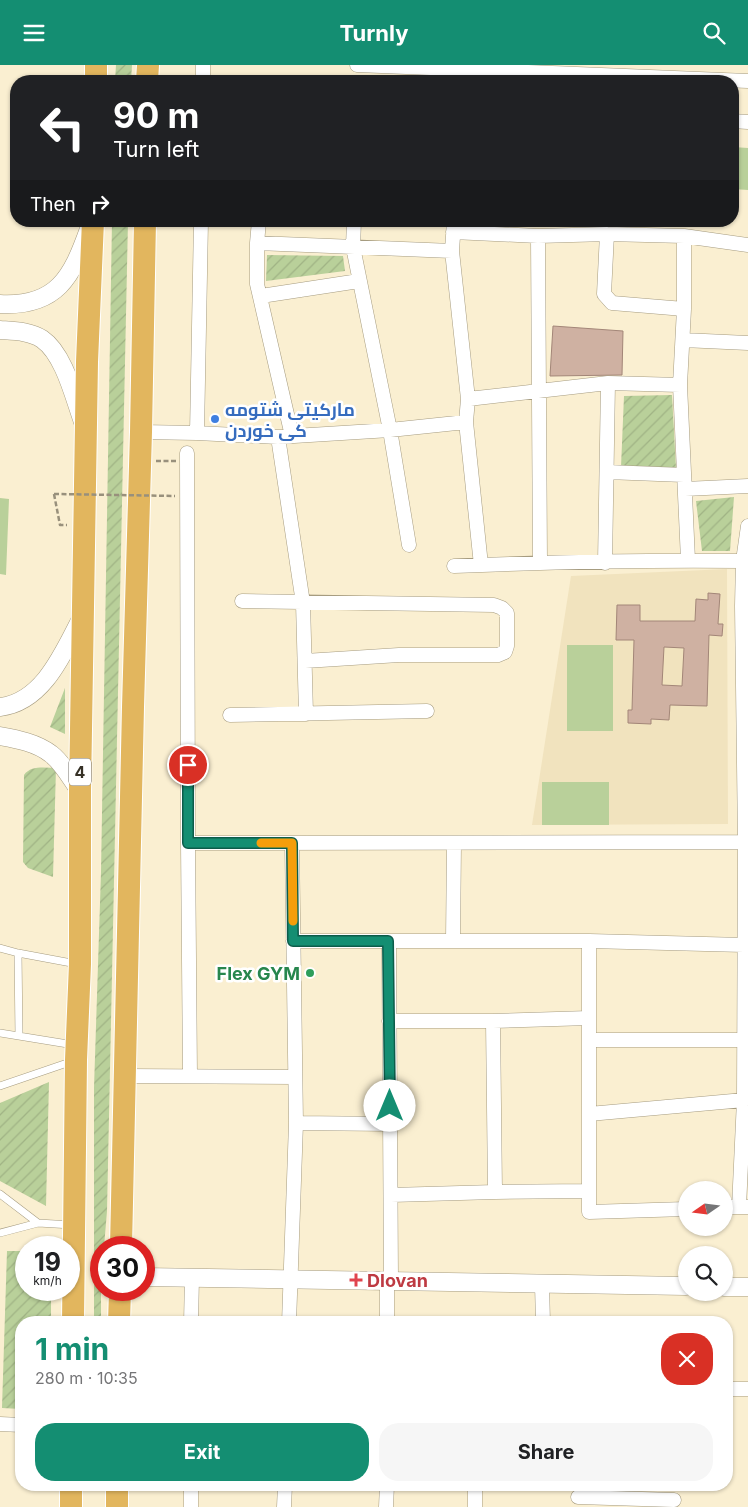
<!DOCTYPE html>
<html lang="en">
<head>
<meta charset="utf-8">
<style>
	:root { --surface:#fff; --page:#f6f6f6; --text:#202124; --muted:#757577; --accent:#148e72 }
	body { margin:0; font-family:Inter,Cairo,sans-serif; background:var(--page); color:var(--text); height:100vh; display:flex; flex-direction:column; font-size:19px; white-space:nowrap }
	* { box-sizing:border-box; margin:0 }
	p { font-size:16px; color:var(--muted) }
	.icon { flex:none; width:28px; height:28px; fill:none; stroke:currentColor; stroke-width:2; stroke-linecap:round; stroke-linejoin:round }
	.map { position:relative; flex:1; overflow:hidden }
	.drawer { position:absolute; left:15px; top:1251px; width:718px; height:175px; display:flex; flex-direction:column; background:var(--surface); border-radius:20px; box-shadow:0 1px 4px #0004 }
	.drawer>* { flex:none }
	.banner { position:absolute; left:10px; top:10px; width:729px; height:152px; border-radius:20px; box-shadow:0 1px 4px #0004; background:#202124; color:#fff; overflow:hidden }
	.needle { width:32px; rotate:256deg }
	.controls { position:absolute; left:678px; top:1116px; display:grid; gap:10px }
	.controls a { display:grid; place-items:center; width:55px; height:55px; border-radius:50%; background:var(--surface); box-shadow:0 1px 4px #0004; font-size:25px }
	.speed { position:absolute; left:15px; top:1171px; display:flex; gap:10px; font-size:25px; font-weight:700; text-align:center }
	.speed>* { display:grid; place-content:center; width:65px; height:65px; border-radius:50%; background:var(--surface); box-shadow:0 1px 4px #0004; line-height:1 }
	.speed small { font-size:12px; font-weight:400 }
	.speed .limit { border:8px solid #d22; background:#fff; color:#111 }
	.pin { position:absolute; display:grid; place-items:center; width:42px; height:42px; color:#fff; margin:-21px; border:2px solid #fff; border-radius:50%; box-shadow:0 1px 5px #0007 }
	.me { position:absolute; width:55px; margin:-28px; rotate:0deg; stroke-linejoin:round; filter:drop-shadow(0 0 4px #0008) }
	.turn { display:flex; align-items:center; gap:18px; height:105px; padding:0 20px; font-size:22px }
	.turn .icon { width:65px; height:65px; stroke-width:2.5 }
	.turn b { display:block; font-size:35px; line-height:42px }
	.then { display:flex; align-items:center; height:48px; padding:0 20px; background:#0003; gap:10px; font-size:19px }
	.round { display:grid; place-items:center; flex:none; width:52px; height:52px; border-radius:20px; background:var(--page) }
	.summary { display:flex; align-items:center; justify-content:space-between; height:85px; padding:0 20px }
	h1 { font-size:30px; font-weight:700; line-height:38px; color:var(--accent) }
	.action { display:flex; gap:10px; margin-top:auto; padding:10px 20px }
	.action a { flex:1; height:58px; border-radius:20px; background:var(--accent); color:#fff; font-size:20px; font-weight:700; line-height:58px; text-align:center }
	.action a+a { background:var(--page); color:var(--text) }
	header { display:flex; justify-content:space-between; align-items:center; height:65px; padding:0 20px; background:var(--accent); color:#fff; font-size:22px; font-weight:700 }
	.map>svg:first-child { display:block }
	.built { fill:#f1e3be }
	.grass { fill:#b9d09a }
	.garden { fill:url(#garden-furrows) }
	.building { fill:#cfb1a2; stroke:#a38678; fill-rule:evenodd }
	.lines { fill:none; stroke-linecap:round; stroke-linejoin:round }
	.service-casing { stroke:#a69c80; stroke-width:8 }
	.minor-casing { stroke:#a69c80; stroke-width:15 }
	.tertiary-casing { stroke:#a69c80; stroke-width:19 }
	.trunk-casing { stroke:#fff; stroke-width:24 }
	.path { stroke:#98907c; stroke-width:2.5; stroke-dasharray:5 2.5; stroke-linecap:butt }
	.service { stroke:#fff; stroke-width:7 }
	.minor { stroke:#fff; stroke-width:14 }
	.tertiary { stroke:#fff; stroke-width:18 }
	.trunk { stroke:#e2b65e; stroke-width:22 }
	.path-bridge { stroke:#98907c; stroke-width:2.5; stroke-dasharray:5 2.5; stroke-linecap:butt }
	.route-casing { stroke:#0d5c4a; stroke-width:12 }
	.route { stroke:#148e72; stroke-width:9 }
	.slow { stroke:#f59e0b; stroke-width:9 }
	.shop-dot { fill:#3f7fe0; stroke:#fff; stroke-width:2 }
	.leisure-dot { fill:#2e9e5b; stroke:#fff; stroke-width:2 }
	.health-dot { fill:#e0444e; stroke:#fff; stroke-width:2 }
	.labels { text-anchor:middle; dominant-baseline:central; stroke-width:5; stroke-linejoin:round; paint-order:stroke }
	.shield { fill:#fff; stroke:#726f67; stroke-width:1 }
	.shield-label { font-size:16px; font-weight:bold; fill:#363126 }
	.shop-label { font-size:18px; font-weight:bold; fill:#366cbe; stroke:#fff; text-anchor:start }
	.leisure-label { font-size:18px; font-weight:bold; fill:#27864d; stroke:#fff; text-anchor:end }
	.health-label { font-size:18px; font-weight:bold; fill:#be3a42; stroke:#fff; text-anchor:start }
</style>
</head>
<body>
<header><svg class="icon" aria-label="menu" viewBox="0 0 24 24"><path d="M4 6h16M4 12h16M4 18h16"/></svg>Turnly<svg class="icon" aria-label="search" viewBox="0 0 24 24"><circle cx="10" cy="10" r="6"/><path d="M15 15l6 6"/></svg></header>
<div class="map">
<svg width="748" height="1442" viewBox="0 0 748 1442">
	<defs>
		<pattern id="garden-furrows" width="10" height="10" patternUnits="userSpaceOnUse" patternTransform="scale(1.25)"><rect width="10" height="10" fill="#b9d09a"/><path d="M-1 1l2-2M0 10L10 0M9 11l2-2" fill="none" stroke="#a0b385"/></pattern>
	</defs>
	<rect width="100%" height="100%" fill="#faefd1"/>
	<path class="built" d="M727,504L728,759L532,760L571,511Z"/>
	<path class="grass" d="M733,82L748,83V125L733,124Z
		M0,433L9,434L6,510L0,509Z
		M567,580H613V666H567Z
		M542,717H609V760H542Z"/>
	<path class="garden" d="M116,0H132L131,16H115Z
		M112,156H128L107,1146L104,1182H101V1257L94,1258V1023L101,807Z
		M267,190L343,191L345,206L266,216Z
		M672,330L676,403L621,402L624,331Z
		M734,432L730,486H702L696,436Z
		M65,623V669L50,662Z
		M56,703L53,812L28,803L23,797L24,710C31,700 45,703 56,703Z
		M49,1017L46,1141L0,1116V1038Z
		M7,1186H26V1225H51V1257L21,1258V1344L2,1343Z"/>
	<path class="building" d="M553,261L623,266L622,310L550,311Z
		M708,528L720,529L718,559H723L722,571L709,570L707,641L670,640L669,655L651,654V659L628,658V645H632L634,575H616L617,540H640V556H695L696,534L708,535ZM664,582L684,583L682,621L662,620Z"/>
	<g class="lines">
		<g class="service-casing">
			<path id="service" d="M0,883L18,888L77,899
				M18,888L19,971
				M0,968L74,980
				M0,1021L73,996
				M0,1129L38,1158
				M0,1168L38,1158L72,1160"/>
		</g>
		<g class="minor-casing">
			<path id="minor" d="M357,0L748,16
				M203,16V0
				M732,56L748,57
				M259,156L257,178V219L292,371
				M354,156L353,182L390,365L409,480
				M454,156L452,186L468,334L466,357L481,500
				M453,167L538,171L607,169L684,171L748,180
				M607,169L604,229L612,238L684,244
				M538,171L540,498
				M684,171V244L680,320L688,495
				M257,178L452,186
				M261,231L359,216
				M683,275L748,278
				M468,334L608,318L680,320
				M141,367L197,368L201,156
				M197,368L278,372L390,365L466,357
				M278,372L303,538L306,649
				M187,388L188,778L190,1011
				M607,407L684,410
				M685,424L748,421
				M605,498L608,318
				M454,501C550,497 647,495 743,496
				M242,536L494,540L502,543L507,548V581L505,587L498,590H399L305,596
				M230,650L427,646
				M188,778L745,777
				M292,778L296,1058L390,1059
				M293,876H589L744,880
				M389,876L391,1216
				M453,876L454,778
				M589,876V1147L686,1144
				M389,956H493L589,953
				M493,956L495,1127
				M589,975H744
				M125,1011L295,1012
				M589,1049L744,1035
				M391,1130L495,1127L589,1126
				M724,1142H748
				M739,1142L744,1035L745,777L742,541L743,496L748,461
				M387,1216V1258
				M542,1219L543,1258
				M191,1258L192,1212
				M289,1258L296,1058
				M726,1324H748
				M0,1359L21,1360
				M578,1432L674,1435
				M191,1442V1420
				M284,1442L285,1420
				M386,1442L387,1420
				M475,1442V1420"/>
		</g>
		<g class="tertiary-casing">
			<path id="tertiary" d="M0,239C57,242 72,212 89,164
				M0,265C14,266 30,266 42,274C64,289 74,332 83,357
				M0,642C44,637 64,586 82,552
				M0,671C17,674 37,678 51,689C63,698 71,714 80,726
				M144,1212L686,1221
				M724,1222H748"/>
		</g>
		<g class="trunk-casing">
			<path id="trunk" d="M96,16V0
				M147,16L148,0
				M121,1182L133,642L141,367L145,156
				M73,1258L76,995L80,899V726L87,297L93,156
				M119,1258L120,1225
				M71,1442V1420
				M117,1442V1420"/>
		</g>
		<path class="path" d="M156,396H176
			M54,429L60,460H67"/>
		<use href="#service" class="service"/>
		<use href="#minor" class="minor"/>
		<use href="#tertiary" class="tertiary"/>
		<use href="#trunk" class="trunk"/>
		<path class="path-bridge" d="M54,429L175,431"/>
	</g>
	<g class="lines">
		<g class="route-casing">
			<path id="route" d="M188,700V778H292L293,876H388L390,1041"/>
		</g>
		<use href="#route" class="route"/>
		<path class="slow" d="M261,778H292L293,856"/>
	</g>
	<circle class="shop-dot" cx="215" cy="354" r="5"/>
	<circle class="leisure-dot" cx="310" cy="908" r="5"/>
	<path class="health-dot" d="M353.5 1207.5h5v5h5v5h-5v5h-5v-5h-5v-5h5z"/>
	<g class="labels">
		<rect class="shield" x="69" y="693.5" width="22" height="27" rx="4"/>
		<g class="shield-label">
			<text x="80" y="707">4</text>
		</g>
		<g class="shop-label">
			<text x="225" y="344">مارکیتی شتومه<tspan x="225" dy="21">کی خوردن</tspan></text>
		</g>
		<g class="leisure-label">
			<text x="300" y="908">Flex GYM</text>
		</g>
		<g class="health-label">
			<text x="367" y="1215">Dlovan</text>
		</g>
	</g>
</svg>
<div class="controls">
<a><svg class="needle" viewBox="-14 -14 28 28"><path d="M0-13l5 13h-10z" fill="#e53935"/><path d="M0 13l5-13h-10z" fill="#757577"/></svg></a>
<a><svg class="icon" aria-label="search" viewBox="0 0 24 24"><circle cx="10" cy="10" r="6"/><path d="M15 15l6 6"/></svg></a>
</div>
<div class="speed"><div>19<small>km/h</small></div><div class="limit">30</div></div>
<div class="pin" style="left:188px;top:700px;background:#d93025"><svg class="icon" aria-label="arrive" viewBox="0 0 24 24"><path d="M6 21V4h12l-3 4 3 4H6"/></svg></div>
<svg class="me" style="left:390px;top:1041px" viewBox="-20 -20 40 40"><circle r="19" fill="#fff"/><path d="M0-13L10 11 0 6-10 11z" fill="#148e72"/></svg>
<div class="banner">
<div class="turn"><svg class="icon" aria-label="left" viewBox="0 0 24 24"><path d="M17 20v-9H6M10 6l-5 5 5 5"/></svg><div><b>90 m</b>Turn left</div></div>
<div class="then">Then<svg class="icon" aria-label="right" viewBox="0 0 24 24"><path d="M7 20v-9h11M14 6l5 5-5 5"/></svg></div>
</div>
<section class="drawer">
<div class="summary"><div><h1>1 min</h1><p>280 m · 10:35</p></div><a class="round" style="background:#d93025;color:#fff"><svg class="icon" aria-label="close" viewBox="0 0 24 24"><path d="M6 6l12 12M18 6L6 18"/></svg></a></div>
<div class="action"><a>Exit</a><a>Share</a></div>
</section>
</div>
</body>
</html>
